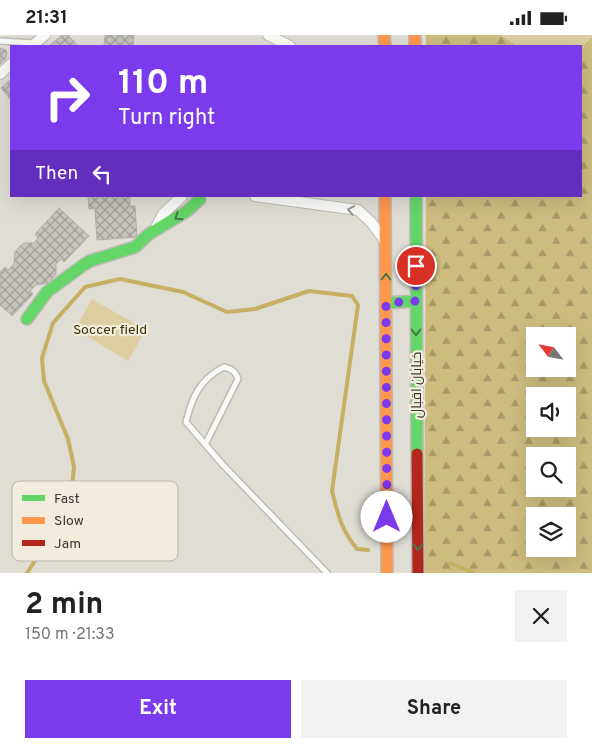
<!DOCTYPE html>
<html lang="en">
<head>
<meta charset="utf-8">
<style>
	:root { --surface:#fff; --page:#f2f2f2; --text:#222; --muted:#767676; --accent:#7c3aed }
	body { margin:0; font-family:Overpass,Cairo,sans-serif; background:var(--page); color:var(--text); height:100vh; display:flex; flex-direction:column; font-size:19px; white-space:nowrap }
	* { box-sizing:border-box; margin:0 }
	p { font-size:16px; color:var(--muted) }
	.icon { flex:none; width:28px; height:28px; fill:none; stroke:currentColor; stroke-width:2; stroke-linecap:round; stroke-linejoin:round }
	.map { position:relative; height:538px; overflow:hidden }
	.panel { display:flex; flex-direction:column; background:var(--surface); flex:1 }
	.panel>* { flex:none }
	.top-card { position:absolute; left:10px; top:10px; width:572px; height:152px; border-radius:0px; box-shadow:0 5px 20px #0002; background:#7c3aed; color:#fff; overflow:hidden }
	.needle { width:32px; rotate:302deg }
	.buttons { position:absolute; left:526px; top:292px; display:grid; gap:10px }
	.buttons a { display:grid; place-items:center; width:50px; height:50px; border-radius:0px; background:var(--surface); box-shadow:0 5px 20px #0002; font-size:25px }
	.pin { position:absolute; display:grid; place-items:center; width:42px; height:42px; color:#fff; margin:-21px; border:2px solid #fff; border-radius:50%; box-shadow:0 1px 5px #0007 }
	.me { position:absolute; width:55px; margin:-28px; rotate:0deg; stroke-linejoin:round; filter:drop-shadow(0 0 4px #0008) }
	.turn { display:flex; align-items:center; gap:18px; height:105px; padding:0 25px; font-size:22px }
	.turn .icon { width:65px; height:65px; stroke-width:2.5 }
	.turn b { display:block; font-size:35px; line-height:42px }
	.then { display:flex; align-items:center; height:48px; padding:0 25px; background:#0003; gap:10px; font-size:19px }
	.round { display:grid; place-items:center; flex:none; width:52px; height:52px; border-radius:0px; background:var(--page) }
	.head { display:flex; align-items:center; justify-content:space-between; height:85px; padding:0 25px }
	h1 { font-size:30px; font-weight:700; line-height:38px }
	.primary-button { display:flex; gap:10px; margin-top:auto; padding:10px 25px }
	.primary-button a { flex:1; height:58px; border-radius:0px; background:var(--accent); color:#fff; font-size:20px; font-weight:700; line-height:58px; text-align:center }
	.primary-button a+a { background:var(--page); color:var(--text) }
	.status { display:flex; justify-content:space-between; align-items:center; height:35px; padding:0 25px; background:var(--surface); direction:ltr }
	.status svg { height:14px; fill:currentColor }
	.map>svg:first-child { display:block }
	.forest { fill:url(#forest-firs); fill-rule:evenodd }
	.park { fill:#ddcea1 }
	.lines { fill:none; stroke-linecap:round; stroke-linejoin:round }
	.stream { stroke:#c6b064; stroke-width:4 }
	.building { fill:url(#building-cross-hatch); stroke:#b2afa9 }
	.lane-casing { stroke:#bdbbb5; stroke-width:8 }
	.street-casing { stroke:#bdbbb5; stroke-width:12 }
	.fast-casing { stroke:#bdbbb5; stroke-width:14 }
	.slow-casing { stroke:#bdbbb5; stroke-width:14 }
	.jam-casing { stroke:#bdbbb5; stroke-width:14 }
	.lane { stroke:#fafaf9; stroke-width:5 }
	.street { stroke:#fafaf9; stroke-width:10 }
	.fast { stroke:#63d668; stroke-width:11 }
	.slow { stroke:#ff974d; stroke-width:11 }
	.jam { stroke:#b3261e; stroke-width:11 }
	.oneway { stroke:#9a9895 }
	.oneway2 { stroke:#4a7747 }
	.route { stroke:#7c3aed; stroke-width:9; stroke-dasharray:0 16.2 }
	.labels { text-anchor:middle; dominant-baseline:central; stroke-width:4.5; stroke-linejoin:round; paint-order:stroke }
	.park-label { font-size:14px; fill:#3f3205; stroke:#f2ecdd }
	.street-label { font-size:14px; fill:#393731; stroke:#f2ecdd }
	.key { fill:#f2ecdd; stroke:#bab6a9; stroke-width:1 }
	.key-label { font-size:14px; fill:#393731 }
</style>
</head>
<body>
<div class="status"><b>21:31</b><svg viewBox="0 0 49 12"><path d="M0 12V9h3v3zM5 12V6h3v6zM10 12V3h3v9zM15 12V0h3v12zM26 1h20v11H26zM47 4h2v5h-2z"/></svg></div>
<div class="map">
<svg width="592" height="538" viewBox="0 0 592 538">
	<defs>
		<pattern id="forest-firs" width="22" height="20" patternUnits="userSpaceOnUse" patternTransform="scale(1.25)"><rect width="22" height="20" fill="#cebc7f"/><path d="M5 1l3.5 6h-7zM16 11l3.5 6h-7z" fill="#a89a69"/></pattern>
		<pattern id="building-cross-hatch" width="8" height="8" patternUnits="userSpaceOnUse" patternTransform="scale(1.25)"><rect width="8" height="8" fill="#c6c4bd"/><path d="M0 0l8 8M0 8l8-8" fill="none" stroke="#a2a09a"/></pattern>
	</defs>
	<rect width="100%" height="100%" fill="#e0ddd5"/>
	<path class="forest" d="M426,0H592V538H424L426,161H581V11H426ZM535,301H568V334H535ZM535,361H568V394H535ZM535,421H568V454H535ZM535,481H568V514H535Z"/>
	<path class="park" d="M500,0H592V2L585,10L517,11Z
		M92,264L146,295L128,326L75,294Z"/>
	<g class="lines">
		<path class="stream" d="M450,528L474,538
			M27,538L70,471L74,432L68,404L44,346L42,323L53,288L85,252L120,244L183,257L227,277L255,274L309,256L352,261L358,270L332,456C338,480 341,494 357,514L368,515"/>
	</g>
	<path class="building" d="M62,0H68L78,11H49Z
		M105,0H134L133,11H104Z
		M0,13L6,15L7,18L6,23L0,29Z
		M11,44V65L1,53Z
		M88,161H131L130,163V171H135L137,202L97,205L95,173L89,174Z
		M59,173L89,201L64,227L61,224L56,229V239L52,244L48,248L36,250L30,256L33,259L12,281L0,270V237L5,232L8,235L14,229L15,217L19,212L24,208H34L38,203L35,199Z"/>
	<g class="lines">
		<g class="lane-casing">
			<path id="lane" d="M0,6L34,8
				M206,408L238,344C235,336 232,334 224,332C200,344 192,362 186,387L223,430L327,538"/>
		</g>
		<g class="street-casing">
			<path id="street" d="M268,0L290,11
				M32,11L45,0
				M0,39L11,29
				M255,161L358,175L371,187L385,206
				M154,196L163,179L182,161"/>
		</g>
		<g class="fast-casing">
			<path id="fast" d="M416,161L417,419
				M386,268L416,266
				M27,284L47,257L82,231L90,226L135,212L149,199L187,176L200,164"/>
		</g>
		<g class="slow-casing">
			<path id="slow" d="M384,0L385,11
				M415,0V11
				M385,161L387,538"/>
		</g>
		<g class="jam-casing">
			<path id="jam" d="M417,419L418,538"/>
		</g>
		<use href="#lane" class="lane"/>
		<use href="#street" class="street"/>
		<use href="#fast" class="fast"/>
		<use href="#slow" class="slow"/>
		<use href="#jam" class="jam"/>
	</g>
	<defs><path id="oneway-chevron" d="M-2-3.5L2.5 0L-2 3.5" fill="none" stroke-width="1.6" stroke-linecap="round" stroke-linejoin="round" transform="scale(1.25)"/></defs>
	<use class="oneway" href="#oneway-chevron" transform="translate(351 175) rotate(-169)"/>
	<g class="oneway2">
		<use href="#oneway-chevron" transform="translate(178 182) rotate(146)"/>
		<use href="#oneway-chevron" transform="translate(386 242) rotate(-90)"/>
		<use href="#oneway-chevron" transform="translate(416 297) rotate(90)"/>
		<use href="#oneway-chevron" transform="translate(418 512) rotate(90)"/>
	</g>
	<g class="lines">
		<path class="route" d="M387,482L386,268L416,266V231"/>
	</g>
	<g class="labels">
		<g class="park-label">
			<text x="110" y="295">Soccer field</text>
		</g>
		<g class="street-label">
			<text transform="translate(417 350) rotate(-90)">خیابان اقبال</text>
		</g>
	</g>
	<rect x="12" y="446" width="166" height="80" rx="8" class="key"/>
	<rect x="22" y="460" width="23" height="6" fill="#63d668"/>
	<rect x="22" y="482" width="23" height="7" fill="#ff974d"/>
	<rect x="22" y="505" width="23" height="6" fill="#b3261e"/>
	<g class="key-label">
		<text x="54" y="468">Fast</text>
		<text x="54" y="490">Slow</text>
		<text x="54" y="513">Jam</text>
	</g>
</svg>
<div class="buttons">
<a><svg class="needle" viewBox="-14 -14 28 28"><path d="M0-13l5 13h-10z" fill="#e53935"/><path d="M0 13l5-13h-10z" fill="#767676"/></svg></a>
<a><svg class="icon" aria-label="sound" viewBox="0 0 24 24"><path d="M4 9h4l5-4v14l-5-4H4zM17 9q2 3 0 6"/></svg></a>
<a><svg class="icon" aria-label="search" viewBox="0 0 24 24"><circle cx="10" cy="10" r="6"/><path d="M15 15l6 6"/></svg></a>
<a><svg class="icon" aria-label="layers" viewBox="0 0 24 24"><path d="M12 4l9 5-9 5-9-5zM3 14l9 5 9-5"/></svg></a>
</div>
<div class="pin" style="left:416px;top:231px;background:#d93025"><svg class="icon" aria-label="arrive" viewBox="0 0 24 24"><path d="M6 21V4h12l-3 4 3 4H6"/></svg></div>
<svg class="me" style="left:387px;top:482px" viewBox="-20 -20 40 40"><circle r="19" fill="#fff"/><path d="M0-13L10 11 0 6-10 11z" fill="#7c3aed"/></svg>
<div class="top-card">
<div class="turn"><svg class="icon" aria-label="right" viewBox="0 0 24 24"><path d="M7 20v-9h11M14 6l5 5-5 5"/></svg><div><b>110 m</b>Turn right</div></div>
<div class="then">Then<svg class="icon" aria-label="left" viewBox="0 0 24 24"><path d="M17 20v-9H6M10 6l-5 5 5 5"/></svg></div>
</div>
</div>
<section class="panel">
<div class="head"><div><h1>2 min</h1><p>150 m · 21:33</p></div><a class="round"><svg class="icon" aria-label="close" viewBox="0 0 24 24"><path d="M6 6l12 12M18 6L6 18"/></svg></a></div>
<div class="primary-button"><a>Exit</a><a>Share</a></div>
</section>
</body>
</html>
